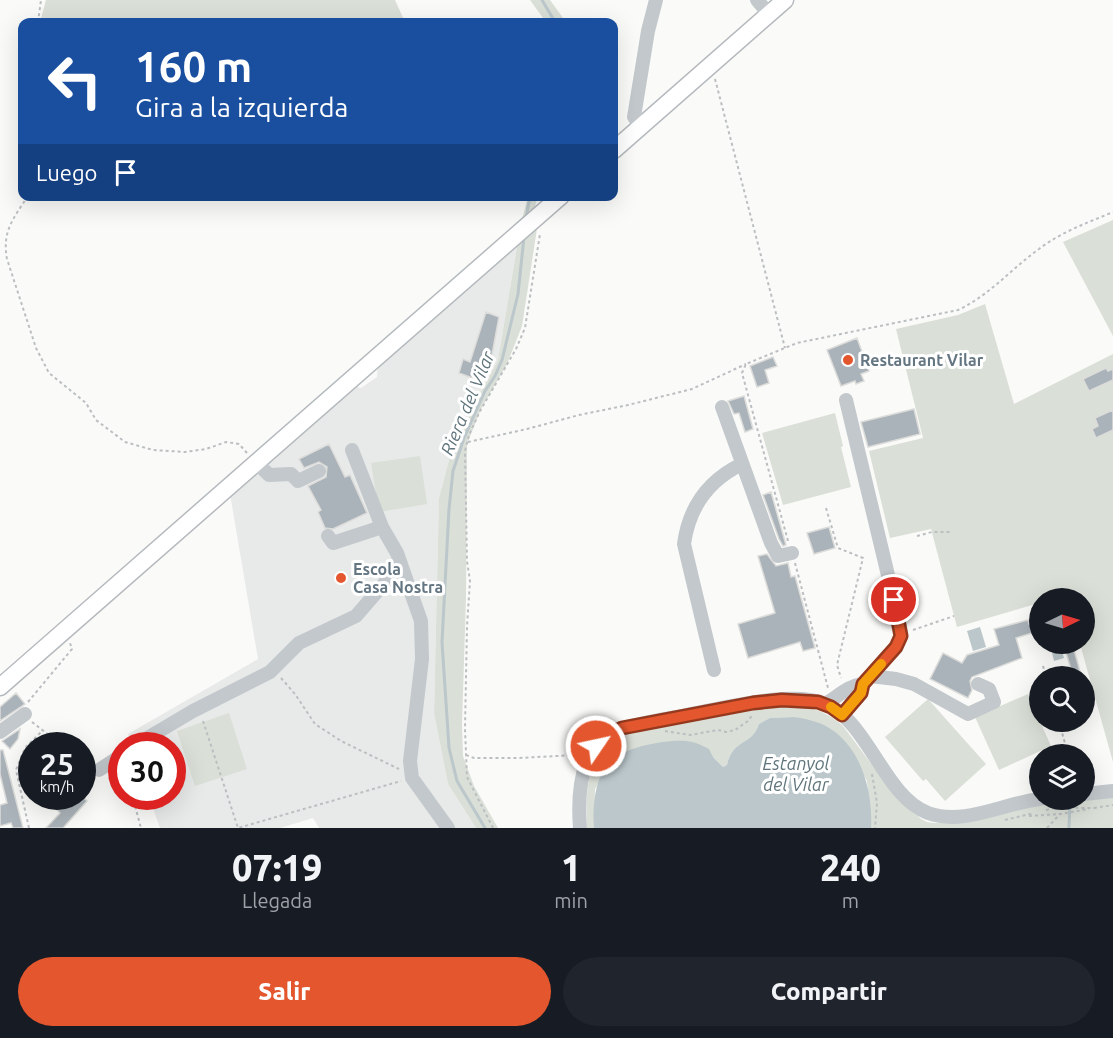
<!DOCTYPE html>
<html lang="es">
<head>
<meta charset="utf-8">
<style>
	:root { --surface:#171b24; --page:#20242c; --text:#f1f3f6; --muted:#9ea1a6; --accent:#e4572e }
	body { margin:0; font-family:Ubuntu,sans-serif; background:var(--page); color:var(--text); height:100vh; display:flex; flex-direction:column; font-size:22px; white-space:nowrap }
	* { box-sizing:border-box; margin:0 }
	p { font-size:20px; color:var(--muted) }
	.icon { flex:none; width:33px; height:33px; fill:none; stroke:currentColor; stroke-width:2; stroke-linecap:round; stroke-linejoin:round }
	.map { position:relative; height:828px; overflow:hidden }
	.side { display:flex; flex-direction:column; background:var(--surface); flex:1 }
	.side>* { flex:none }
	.guide { position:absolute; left:18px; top:18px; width:600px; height:183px; border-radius:12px; box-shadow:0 6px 24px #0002; background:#1a4fa0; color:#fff; overflow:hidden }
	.needle { width:39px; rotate:85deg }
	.controls { position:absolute; left:1029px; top:588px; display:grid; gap:12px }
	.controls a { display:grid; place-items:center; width:66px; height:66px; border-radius:50%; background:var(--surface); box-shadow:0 6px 24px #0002; font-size:30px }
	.speed { position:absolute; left:18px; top:732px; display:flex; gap:12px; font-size:30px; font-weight:700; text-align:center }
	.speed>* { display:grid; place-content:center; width:78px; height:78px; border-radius:50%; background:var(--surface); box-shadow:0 6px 24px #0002; line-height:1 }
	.speed small { font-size:15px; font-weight:400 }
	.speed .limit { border:9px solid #d22; background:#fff; color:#111 }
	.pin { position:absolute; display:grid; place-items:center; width:51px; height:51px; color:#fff; margin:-26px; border:3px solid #fff; border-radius:50%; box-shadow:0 2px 6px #0007 }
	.me { position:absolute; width:66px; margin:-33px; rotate:56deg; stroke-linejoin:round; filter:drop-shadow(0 0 4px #0008) }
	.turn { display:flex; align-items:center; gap:21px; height:126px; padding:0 18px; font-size:27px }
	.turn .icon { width:78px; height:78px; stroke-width:2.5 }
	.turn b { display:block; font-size:42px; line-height:51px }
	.then { display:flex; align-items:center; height:57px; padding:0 18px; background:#0003; gap:12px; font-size:22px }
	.eta { display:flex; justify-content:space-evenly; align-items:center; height:102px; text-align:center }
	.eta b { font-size:36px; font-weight:800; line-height:42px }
	.cta { display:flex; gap:12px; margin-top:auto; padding:12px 18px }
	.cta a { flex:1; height:69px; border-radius:36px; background:var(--accent); color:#fff; font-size:24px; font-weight:800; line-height:69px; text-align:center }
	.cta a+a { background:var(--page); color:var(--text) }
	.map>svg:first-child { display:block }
	.built { fill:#e8e9e9 }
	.green { fill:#dadfd7 }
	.water { fill:#bbc7cb }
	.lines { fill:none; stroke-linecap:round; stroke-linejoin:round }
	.stream { stroke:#bbc7cb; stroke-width:3 }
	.building { fill:#aab3b9; stroke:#dcdcda; stroke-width:1.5 }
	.major-casing { stroke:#b5babe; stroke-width:19 }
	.path { stroke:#bbbfc2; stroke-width:2; stroke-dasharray:3 3; stroke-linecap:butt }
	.minor { stroke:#c3c8cc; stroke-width:14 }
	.major { stroke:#fff; stroke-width:16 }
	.route-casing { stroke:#94391e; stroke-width:15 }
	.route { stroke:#e4572e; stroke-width:10 }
	.slow { stroke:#f59e0b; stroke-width:10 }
	.poi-dot { fill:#e4572e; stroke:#fff; stroke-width:2 }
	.labels { text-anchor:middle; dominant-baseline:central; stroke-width:6; stroke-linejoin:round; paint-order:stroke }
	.poi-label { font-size:16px; font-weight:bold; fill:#657683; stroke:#fff; text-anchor:start }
	.water-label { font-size:18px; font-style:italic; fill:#60757c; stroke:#fff }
</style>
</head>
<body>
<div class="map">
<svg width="1113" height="828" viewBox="0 0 1113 828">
	<rect width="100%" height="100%" fill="#fafaf8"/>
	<path class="built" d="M518,241L498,360L453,445L439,498L434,713L448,784L476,828H319L313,818L280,828H160L149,797L172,796V746L132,745L128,734L258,659L230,494L354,386L361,388L377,377L378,364Z"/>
	<path class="green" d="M46,0H395L405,22H40Z
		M530,0H550L566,22H546Z
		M528,197H538L534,209L522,219Z
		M1113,220V336L1063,242Z
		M538,222L522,326L507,364L481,409L467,444L466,597L462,725L463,756L474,786L498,828H476L448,784L434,713L439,498L453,445L498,360L518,241Z
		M985,304L1014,404L1113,354V762L1080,644H1084V598H1067L1066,595L1055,598H1040L1039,603L957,627L931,529L890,538L869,451L923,438L896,329L958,315Z
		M835,413L843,446L841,447L851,487L783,505L762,433Z
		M420,456L427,504L379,512L371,463Z
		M1028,694L1051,746L999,770L975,717Z
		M928,699L986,764L945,801L926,779L923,781L885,737Z
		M762,706C794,705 816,703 842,725C860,747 903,812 927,822C954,828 1017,807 1049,803C1070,800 1092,800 1113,797V828H871L867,781L850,749L841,738L794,717L770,718L759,724C751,747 733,738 727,765L723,767L713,757L648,745L625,752L616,757L595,789L594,828H587C586,802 585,764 606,745C624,726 731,712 762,706Z
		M229,713L247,769L195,786L177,731Z"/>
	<path class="water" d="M980,627L986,647L973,651L967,631Z
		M1050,644H1060L1064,658L1054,661Z
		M794,717C806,719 818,721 829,728C862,748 873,793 871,828H594C592,807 595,777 610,761C624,747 673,737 692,742C697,743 703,746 709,749L713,757L723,767L727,765C733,738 751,747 759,724L770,718Z"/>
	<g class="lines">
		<path class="stream" d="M542,0L555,22
			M526,218L530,196
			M485,828L457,781L449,748L442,642L449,509L453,471L464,438L485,391L495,376L502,360L518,294L524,237
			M1069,828L1070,800"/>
	</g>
	<path class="building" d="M486,312L499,317L491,360L483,382L459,373L463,359L470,362Z
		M857,338L869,371L861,374L864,381L856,384L855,381L841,386L827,350Z
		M773,357L777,366L765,370L769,383L757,387L750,366Z
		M1106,368L1108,371L1113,369V380L1089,391L1083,379Z
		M744,396L753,429L745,432L739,413L734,414L728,401Z
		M914,409L920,434L868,447L861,422Z
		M1113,410V430L1096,438L1092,429L1098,426L1095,418Z
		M329,444L345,477L350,475L367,513L333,529L325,528L318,512L321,510L308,486L326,477L327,467L319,462L304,468L299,459Z
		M771,492L786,545L783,546L779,539L763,495Z
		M829,527L835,548L814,554L807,533Z
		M767,554L776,566L788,563L791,577L795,576L815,648L803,651L800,642L748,658L738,624L775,613L758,556Z
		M1028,620L1029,624L1035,622L1038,631L1016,638L1022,658L972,677L970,681L972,690L968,698L930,679L943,653L962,663L967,655L999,645L994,629Z
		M1073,647L1078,664L1081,676H1073L1065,649Z
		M16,693L25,704L0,721V707Z
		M20,729L18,739L10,749L2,741Z
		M0,750H3L23,828H13L11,823L0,826V805L7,803L0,774Z
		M61,796H82L87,801L63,828H46L60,813L53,806Z"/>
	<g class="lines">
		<g class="major-casing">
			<path id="major" d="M614,150L785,0
				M0,687L561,196"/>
		</g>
		<path class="path" d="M38,22L41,0
			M715,79L785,348
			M28,196C13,219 2,231 7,259L36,348L49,373L86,403L96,420L125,442L153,450L185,452L206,449L226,442L239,444L247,453
			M468,442L527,429L579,415L628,405L692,389L746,364
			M826,508L838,548L863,558L837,665L841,678
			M917,536L932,532H950
			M788,541L742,373L746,364L797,343L958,310C990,295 1011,269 1039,249C1061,232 1087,223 1113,212
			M795,563L828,688
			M913,630L954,616
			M1043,666L1046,676
			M281,678L295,694L315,724L341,741L399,769
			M28,702L72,649L70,643
			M203,721L238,828L401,781
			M32,722L63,746
			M1059,722L1068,754
			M665,731L690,735L718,730L726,732L735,730L748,721L753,714
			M466,755L474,758H519L576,755
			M82,758L90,764
			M872,774L877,803L875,828
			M109,778L122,787
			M129,796L135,806L141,828
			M1094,808L1113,805
			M1046,810L1065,806L1078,808H1096
			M1029,816L1060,814L1089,809
			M1005,820L1034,813
			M29,828L16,770L25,748L43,730
			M493,828L467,777L465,729L467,626L470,581L467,561L465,451L469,435L480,411L516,349L525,328L540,234
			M1047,828L1060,814"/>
		<path class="minor" d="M757,0L769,14
			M641,126L634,117L648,31L656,0
			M722,407L771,543L778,556L792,553
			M352,450L382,527L397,553L421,621L422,659L410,761L412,778L448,828
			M257,463L269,475L291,474L298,481L319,471
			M328,536L333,543L382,527
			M714,670L684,544C689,507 709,480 742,464
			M870,676L896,679L914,684L968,714L994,702L989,689L978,684
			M825,704C838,697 847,686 863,684
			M842,715L861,693L863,684L896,647L901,636L899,621L846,400
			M0,732L25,714
			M134,746L193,711L270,672L299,643L356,616L401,564
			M99,770L122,755
			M1084,794L1113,791
			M580,828C578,802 579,766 597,745C604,737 613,731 624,728C644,722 666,719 686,715C724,708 791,690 826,704C869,723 884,796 928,813C965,826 1003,803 1040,799"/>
		<use href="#major" class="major"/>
	</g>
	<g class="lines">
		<g class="route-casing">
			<path id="route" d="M596,746L607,735L622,728L753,703L782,700L818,702L831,707L842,715L861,693L863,684L896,647L901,636L894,600"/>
		</g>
		<use href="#route" class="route"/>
		<path class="slow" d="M831,707L842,715L861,693L863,684L881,664"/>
	</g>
	<g class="poi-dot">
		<circle cx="848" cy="360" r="6"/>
		<circle cx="341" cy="578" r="6"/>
	</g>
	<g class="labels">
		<g class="poi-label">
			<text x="860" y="360">Restaurant Vilar</text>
			<text x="353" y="569">Escola<tspan x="353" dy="18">Casa Nostra</tspan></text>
		</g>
		<g class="water-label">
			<text transform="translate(467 403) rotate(-67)">Riera del Vilar</text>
			<text x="796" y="763">Estanyol<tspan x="796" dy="21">del Vilar</tspan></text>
		</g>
	</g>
</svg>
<div class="controls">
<a><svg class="needle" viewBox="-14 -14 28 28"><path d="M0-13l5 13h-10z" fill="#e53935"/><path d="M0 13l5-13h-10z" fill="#9ea1a6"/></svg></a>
<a><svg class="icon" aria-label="search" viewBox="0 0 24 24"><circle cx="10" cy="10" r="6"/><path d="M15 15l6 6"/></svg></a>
<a><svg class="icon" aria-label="layers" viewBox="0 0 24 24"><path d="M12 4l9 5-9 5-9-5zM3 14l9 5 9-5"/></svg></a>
</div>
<div class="speed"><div>25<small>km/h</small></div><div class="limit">30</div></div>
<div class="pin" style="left:894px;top:600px;background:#d93025"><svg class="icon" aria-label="arrive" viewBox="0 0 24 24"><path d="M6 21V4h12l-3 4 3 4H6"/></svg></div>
<svg class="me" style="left:596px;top:746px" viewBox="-20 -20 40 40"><circle r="17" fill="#e4572e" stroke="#fff" stroke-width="3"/><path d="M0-11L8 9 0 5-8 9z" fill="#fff"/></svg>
<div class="guide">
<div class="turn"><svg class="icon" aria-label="left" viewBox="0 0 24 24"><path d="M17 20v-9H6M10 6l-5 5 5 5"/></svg><div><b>160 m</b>Gira a la izquierda</div></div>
<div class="then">Luego<svg class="icon" aria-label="arrive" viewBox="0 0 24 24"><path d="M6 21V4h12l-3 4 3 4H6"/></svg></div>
</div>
</div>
<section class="side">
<div class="eta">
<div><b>07:19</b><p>Llegada</p></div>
<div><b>1</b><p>min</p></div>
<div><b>240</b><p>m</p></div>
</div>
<div class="cta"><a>Salir</a><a>Compartir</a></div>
</section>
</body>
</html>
